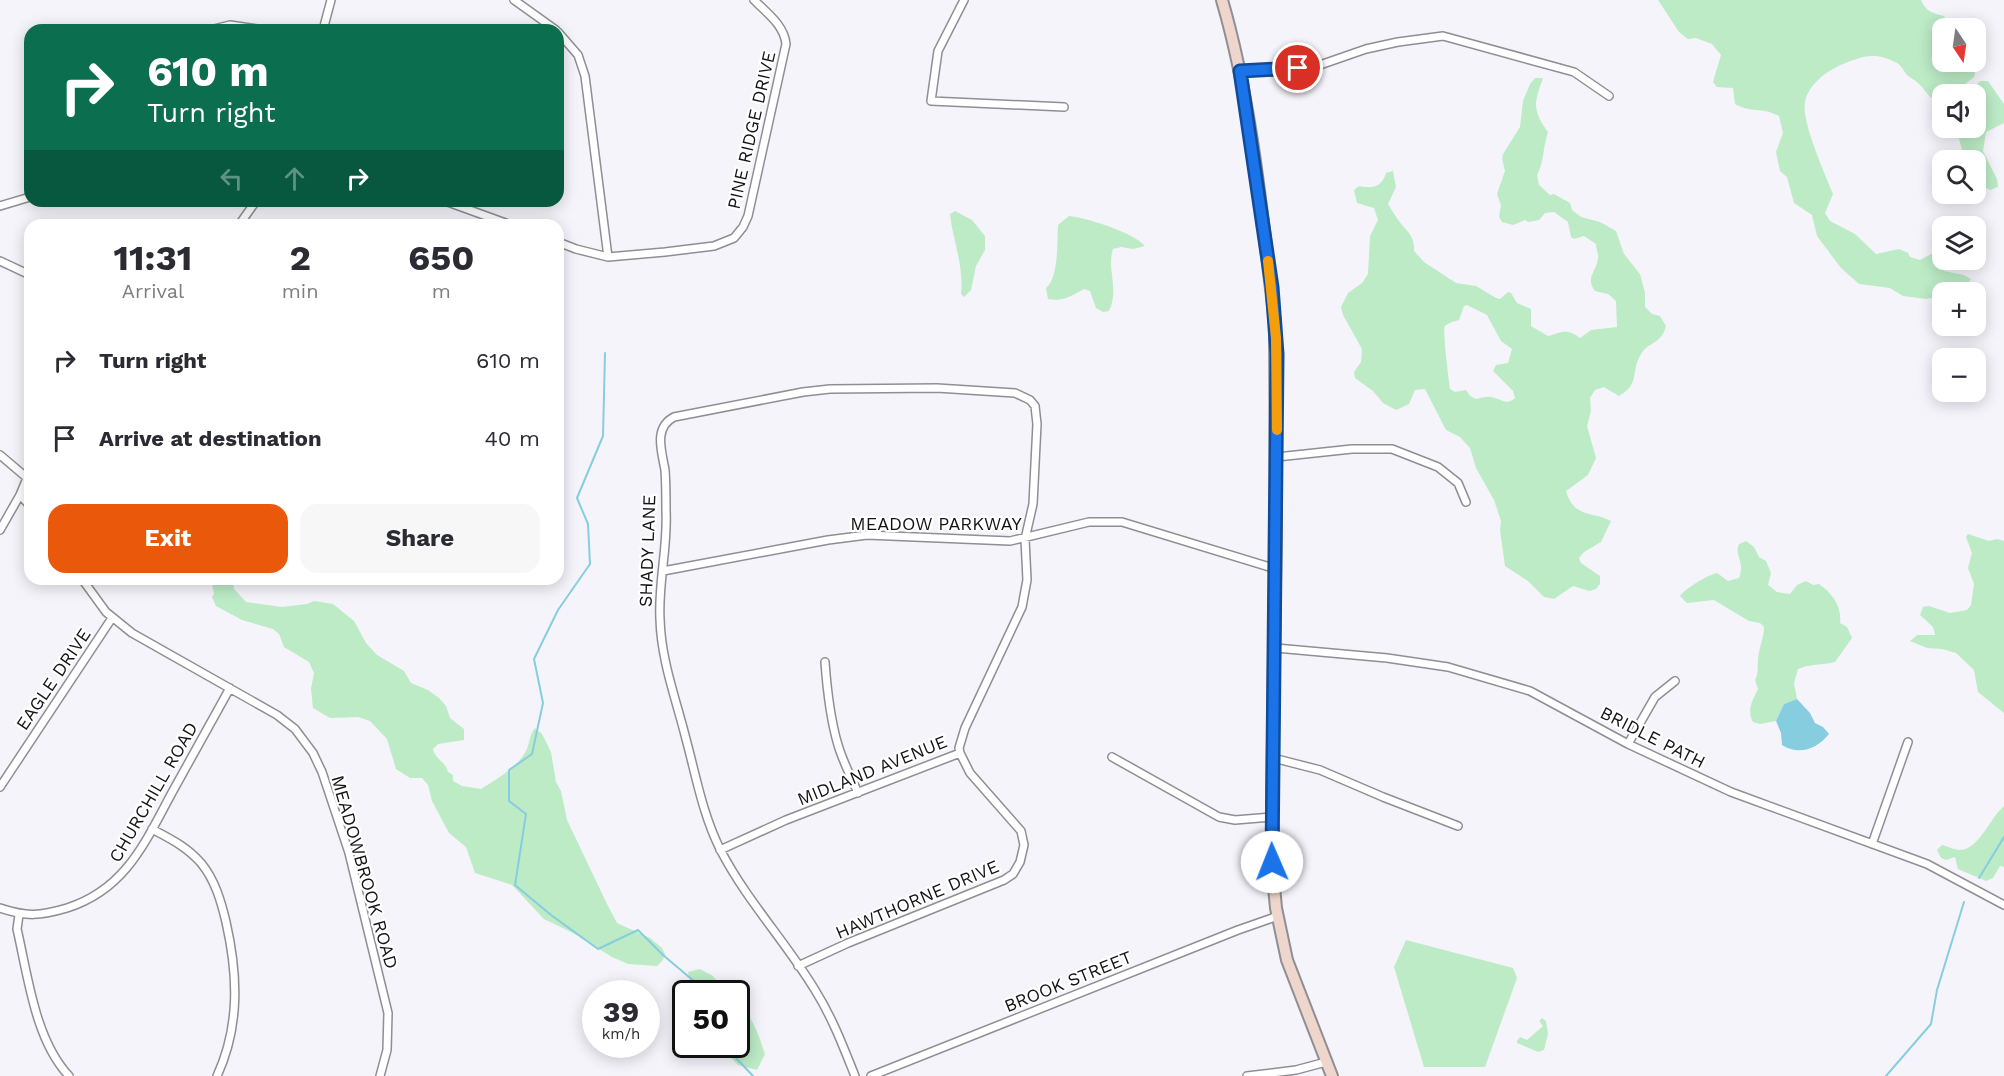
<!DOCTYPE html>
<html lang="en">
<head>
<meta charset="utf-8">
<style>
	:root { --surface:#fff; --page:#f7f7f7; --text:#2b2b33; --muted:#7c7c81; --accent:#ea580c }
	body { margin:0; font-family:"Work Sans",sans-serif; background:var(--page); color:var(--text); height:100vh; display:flex; flex-direction:column; font-size:22px; white-space:nowrap }
	* { box-sizing:border-box; margin:0 }
	p { font-size:20px; color:var(--muted) }
	.icon { flex:none; width:33px; height:33px; fill:none; stroke:currentColor; stroke-width:2; stroke-linecap:round; stroke-linejoin:round }
	.map { position:relative; flex:1; overflow:hidden }
	.sheet { position:absolute; left:24px; top:219px; width:540px; height:366px; display:flex; flex-direction:column; background:var(--surface); border-radius:18px; box-shadow:0 3px 15px #0003 }
	.sheet>* { flex:none }
	.hud { position:absolute; left:24px; top:24px; width:540px; height:183px; border-radius:18px; box-shadow:0 3px 15px #0003; background:#0b6e4f; color:#fff; overflow:hidden }
	.needle { width:39px; rotate:167deg }
	.buttons { position:absolute; left:1932px; top:18px; display:grid; gap:12px }
	.buttons a { display:grid; place-items:center; width:54px; height:54px; border-radius:12px; background:var(--surface); box-shadow:0 3px 15px #0003; font-size:30px }
	.speed { position:absolute; left:582px; top:980px; display:flex; gap:12px; font-size:30px; font-weight:700; text-align:center }
	.speed>* { display:grid; place-content:center; width:78px; height:78px; border-radius:50%; background:var(--surface); box-shadow:0 3px 15px #0003; line-height:1 }
	.speed small { font-size:15px; font-weight:400 }
	.speed .limit { border:3px solid #111; border-radius:9px; background:#fff; color:#111 }
	.pin { position:absolute; display:grid; place-items:center; width:51px; height:51px; color:#fff; margin:-26px; border:3px solid #fff; border-radius:50%; box-shadow:0 2px 6px #0007 }
	.me { position:absolute; width:66px; margin:-33px; rotate:359deg; stroke-linejoin:round; filter:drop-shadow(0 0 4px #0008) }
	.turn { display:flex; align-items:center; gap:21px; height:126px; padding:0 24px; font-size:27px }
	.turn .icon { width:78px; height:78px; stroke-width:2.5 }
	.turn b { display:block; font-size:42px; line-height:51px }
	.lanes { display:flex; align-items:center; height:57px; padding:0 24px; background:#0003; justify-content:center; gap:30px; direction:ltr }
	.lanes .off { opacity:.35 }
	.eta { display:flex; justify-content:space-evenly; align-items:center; height:102px; text-align:center }
	.eta b { font-size:36px; font-weight:700; line-height:42px }
	.cta { display:flex; gap:12px; margin-top:auto; padding:12px 24px }
	.cta a { flex:1; height:69px; border-radius:18px; background:var(--accent); color:#fff; font-size:24px; font-weight:700; line-height:69px; text-align:center }
	.cta a+a { background:var(--page); color:var(--text) }
	ul { padding:0; list-style:none }
	li { display:flex; align-items:center; gap:18px; height:78px; padding:0 24px }
	li div { flex:1 }
	li b { display:block; font-size:22px }
	li em { font-style:normal }
	.map>svg:first-child { display:block }
	.green { fill:#bcebc6; fill-rule:evenodd }
	.water { fill:#86cedf }
	.lines { fill:none; stroke-linecap:round; stroke-linejoin:round }
	.stream { stroke:#86cedf; stroke-width:2 }
	.minor-casing { stroke:#8f8e94; stroke-width:10 }
	.secondary-casing { stroke:#8f8e94; stroke-width:14 }
	.minor { stroke:#fff; stroke-width:7 }
	.secondary { stroke:#efd6cd; stroke-width:10 }
	.route-casing { stroke:#114b97; stroke-width:15 }
	.route { stroke:#1a73e8; stroke-width:10 }
	.slow { stroke:#f59e0b; stroke-width:10 }
	.labels { text-anchor:middle; dominant-baseline:central; stroke-width:4.5; stroke-linejoin:round; paint-order:stroke }
	.street-label { font-size:18px; fill:#141416; stroke:#fff }
</style>
</head>
<body>
<div class="map">
<svg width="2004" height="1076" viewBox="0 0 2004 1076">
	<rect width="100%" height="100%" fill="#f5f4fb"/>
	<path class="green" d="M1658,0H1921C1926,12 1933,13 1944,16L1950,28H1942V62H1968L1975,73L1974,77L1953,94H1942V101C1929,101 1927,91 1918,83C1915,80 1910,78 1907,75C1903,70 1901,64 1895,62C1875,52 1863,56 1843,64C1827,71 1809,83 1805,102C1801,121 1825,174 1833,194L1825,213L1830,221L1855,234L1876,254L1899,249L1908,253L1910,257L1920,260L1935,252L1942,258L1944,271L1964,275L1971,279C1963,292 1957,292 1942,292V296L1926,299L1903,296L1890,288L1859,284L1841,268L1817,236L1812,215L1794,203L1787,177L1780,171L1776,152L1783,133L1779,116C1762,107 1751,113 1735,104L1733,88L1717,87L1713,82L1721,55L1712,44L1696,38L1688,39L1679,32Z
		M1535,78H1543C1534,103 1532,110 1548,132C1543,146 1544,163 1537,175L1539,185L1550,195L1554,194L1570,203L1572,210L1581,217L1600,222L1616,231L1624,254L1640,274L1645,293V307L1652,314L1660,316L1666,326C1661,345 1649,341 1641,354C1630,372 1641,383 1619,396L1604,387L1595,390L1590,398L1591,411L1587,426L1596,458L1588,475L1566,491C1574,518 1591,511 1611,521L1601,542L1584,552L1579,558L1581,563L1600,576V584L1596,589L1589,591L1573,586L1554,599L1544,597L1528,581L1505,566L1500,530L1501,521L1494,500L1476,468L1470,448L1460,437L1446,430L1425,389L1415,390L1409,404L1396,410L1383,403L1373,391L1355,378L1354,372L1361,362L1362,349L1343,315L1341,307L1348,293L1362,283L1368,274L1370,236L1378,220L1374,208L1357,203L1354,190L1359,186C1373,189 1382,187 1386,173L1393,171L1396,187L1388,204C1392,210 1395,216 1399,221C1407,232 1415,236 1414,251L1424,262L1456,283L1476,286L1496,298L1500,299L1508,292L1511,293L1517,303L1531,309V326L1548,336C1563,332 1567,328 1580,338L1591,330L1617,327L1616,301L1608,294L1595,291C1585,278 1596,272 1598,259C1599,255 1596,248 1596,244L1584,236L1574,239L1571,237L1568,222L1554,212L1545,213L1539,220L1528,222L1525,220L1513,225L1502,222L1499,217L1501,205L1497,194L1505,171L1502,159L1503,154L1520,127L1523,101L1530,84ZM1467,305L1487,315L1501,341L1512,349L1508,363L1496,365L1493,371L1513,391L1515,398C1506,406 1502,399 1491,397C1486,396 1481,398 1476,399L1470,396L1466,390L1455,392L1450,389C1449,380 1442,329 1445,326C1448,323 1455,321 1459,320L1464,306Z
		M1980,81H1988L2004,104V123L1986,132L1983,151L1997,179L1998,187L1990,190C1973,182 1976,178 1976,160H1965L1956,128H1976V94H1968Z
		M955,211L972,220L985,236V250L976,266L971,290L964,297L961,294C964,266 953,241 950,214Z
		M1069,216C1087,218 1133,232 1145,246L1133,249L1121,247L1113,249C1106,269 1120,288 1109,311L1103,312L1096,308L1090,291L1084,289C1072,296 1062,302 1048,299L1046,288C1059,278 1057,241 1058,225Z
		M1968,534L1989,541L1997,539L2004,541V713L1978,692L1974,670L1956,653L1942,649L1927,648L1910,641L1917,635H1935L1933,627L1920,615L1923,607L1929,606L1950,613L1967,610L1971,605L1974,584L1968,568L1972,553L1966,537Z
		M1746,541L1754,547L1759,557L1766,561L1771,573L1768,585L1777,592L1790,594L1797,585L1806,581L1813,585L1819,584C1832,593 1842,606 1840,623L1847,627L1852,638L1835,662C1822,665 1809,664 1798,669L1794,683L1797,699L1784,704L1776,721L1760,724L1753,722C1746,710 1753,700 1758,689L1755,680C1759,672 1757,669 1758,661C1758,649 1764,639 1764,627L1760,623L1749,621L1714,600L1687,603L1680,596C1686,588 1708,575 1717,573L1728,581L1739,578C1740,575 1741,572 1741,568C1741,558 1735,554 1739,544Z
		M211,579H233L234,589L246,602L282,607L307,604L314,601L333,604L354,621L366,643L377,655L404,671L411,683L428,690L439,698L446,706L450,718L464,729V740L438,744L433,749C435,759 446,762 448,772L453,775V781L462,786L481,789C497,779 517,768 526,751C530,743 529,735 535,728L542,734L551,752L556,782L561,791L567,820L607,904L617,923L650,938L662,948L665,954L663,960L657,966L628,964L612,957L573,933L544,919L512,885L475,873L466,847L449,833L432,801L428,785L422,778H410L396,769L387,739L370,721L358,717L330,718L313,708L311,689L314,673L309,662L284,647L279,634L273,629L242,620L216,606L212,597L214,594Z
		M2004,806V867L2000,866L1993,878L1986,881L1958,869L1955,857L1946,860L1941,858L1937,850L1942,845C1947,846 1955,850 1960,850C1979,850 1991,816 2004,806Z
		M1406,940L1513,968L1517,978L1485,1067H1424L1394,967Z
		M700,969L713,976L725,993H697L691,986L688,972Z
		M737,1005C753,1014 759,1037 765,1054L757,1070L738,1065L731,1058L732,1044H736Z
		M1542,1018L1546,1021L1548,1034L1544,1050L1538,1052L1517,1043V1041L1520,1037L1527,1040L1543,1026L1539,1021Z"/>
	<path class="water" d="M1797,699L1810,713L1815,723L1823,727L1829,734C1817,749 1799,756 1782,745L1781,733L1776,721L1784,704Z"/>
	<g class="lines">
		<path class="stream" d="M605,353L603,436L577,498L588,524L590,564L558,610L534,659L543,703L532,754L509,770V801L526,814L515,885L551,915L598,949L638,930L663,955L708,993
			M1979,878L2004,837
			M734,1044L736,1058L753,1076
			M1886,1076L1931,1024L1937,990L1964,902"/>
		<g class="minor-casing">
			<path id="minor" d="M514,0L556,30
				M964,0L938,51L931,101L1064,107
				M210,30L230,25L265,30
				M323,30L331,0
				M558,32L578,55L585,76L608,257
				M1240,71L1317,66L1366,49L1398,42L1443,36L1574,72L1609,96
				M445,201L511,225
				M0,206L30,197
				M239,225L256,201
				M558,242L576,249L608,257L665,252L714,246L734,238L743,227L748,216L786,44C784,25 767,13 754,0
				M0,261L30,275
				M0,455L26,477
				M1277,457L1352,449H1392L1438,467L1458,483L1466,502
				M20,495L30,506
				M0,530L20,495L30,471
				M663,571L828,540L867,535L1010,541L1089,522H1122L1276,569
				M82,579L106,612L132,633L277,715L295,729L313,753L322,772L349,853L388,1013L387,1050L380,1076
				M1276,648L1387,658L1448,667L1530,691L1628,744L1731,792L1927,864L2004,905
				M825,662C827,690 830,718 838,745C843,762 851,777 858,793
				M1628,744L1655,697L1675,681
				M1112,757L1219,817L1235,820L1272,817
				M1273,758L1320,770L1383,797L1458,826
				M0,787L112,618
				M152,829C171,839 187,847 201,863C215,880 221,901 226,922C238,975 240,1026 217,1076
				M1872,844L1908,742
				M720,850L786,820L960,753L959,748L965,728L1022,607L1027,580L1025,539L1033,504L1037,424L1035,406L1030,400L1015,393L937,388L830,389L803,392L674,417C653,428 662,452 665,470C666,483 666,497 666,511C668,547 658,583 660,619C661,660 676,699 686,739C696,776 703,816 721,851C747,901 786,942 815,990C832,1017 843,1046 855,1076
				M0,908C27,917 40,916 67,908C127,889 146,840 174,789C193,755 211,722 230,688
				M19,915L17,929C28,976 35,1040 69,1076
				M798,966L848,943L1004,880L1013,874L1020,862L1024,845L1021,831L970,773L960,753
				M871,1076L1238,930L1278,916
				M1247,1076L1296,1070L1326,1062"/>
		</g>
		<g class="secondary-casing">
			<path id="secondary" d="M1222,0C1252,103 1262,216 1275,323L1276,507L1272,817L1273,876L1276,908L1287,960L1332,1076"/>
		</g>
		<use href="#minor" class="minor"/>
		<use href="#secondary" class="secondary"/>
	</g>
	<g class="lines">
		<g class="route-casing">
			<path id="route" d="M1272,862L1277,354L1272,287L1240,71L1298,68"/>
		</g>
		<use href="#route" class="route"/>
		<path class="slow" d="M1268,261L1276,338L1277,430"/>
	</g>
	<g class="labels">
		<g class="street-label">
			<text transform="translate(751 130) rotate(-77)">PINE RIDGE DRIVE</text>
			<text x="936" y="523">MEADOW PARKWAY</text>
			<text transform="translate(647 551) rotate(-88)">SHADY LANE</text>
			<text transform="translate(53 679) rotate(-56)">EAGLE DRIVE</text>
			<text transform="translate(1653 737) rotate(27)">BRIDLE PATH</text>
			<text transform="translate(872 770) rotate(-22)">MIDLAND AVENUE</text>
			<text transform="translate(153 792) rotate(-60)">CHURCHILL ROAD</text>
			<text transform="translate(365 872) rotate(74)">MEADOWBROOK ROAD</text>
			<text transform="translate(917 899) rotate(-23)">HAWTHORNE DRIVE</text>
			<text transform="translate(1068 981) rotate(-22)">BROOK STREET</text>
		</g>
	</g>
</svg>
<div class="buttons">
<a><svg class="needle" viewBox="-14 -14 28 28"><path d="M0-13l5 13h-10z" fill="#e53935"/><path d="M0 13l5-13h-10z" fill="#7c7c81"/></svg></a>
<a><svg class="icon" aria-label="sound" viewBox="0 0 24 24"><path d="M4 9h4l5-4v14l-5-4H4zM17 9q2 3 0 6"/></svg></a>
<a><svg class="icon" aria-label="search" viewBox="0 0 24 24"><circle cx="10" cy="10" r="6"/><path d="M15 15l6 6"/></svg></a>
<a><svg class="icon" aria-label="layers" viewBox="0 0 24 24"><path d="M12 4l9 5-9 5-9-5zM3 14l9 5 9-5"/></svg></a>
<a>+</a>
<a>−</a>
</div>
<div class="speed"><div>39<small>km/h</small></div><div class="limit">50</div></div>
<div class="pin" style="left:1298px;top:68px;background:#d93025"><svg class="icon" aria-label="arrive" viewBox="0 0 24 24"><path d="M6 21V4h12l-3 4 3 4H6"/></svg></div>
<svg class="me" style="left:1272px;top:862px" viewBox="-20 -20 40 40"><circle r="19" fill="#fff"/><path d="M0-13L10 11 0 6-10 11z" fill="#1a73e8"/></svg>
<div class="hud">
<div class="turn"><svg class="icon" aria-label="right" viewBox="0 0 24 24"><path d="M7 20v-9h11M14 6l5 5-5 5"/></svg><div><b>610 m</b>Turn right</div></div>
<div class="lanes"><svg class="icon off" aria-label="left" viewBox="0 0 24 24"><path d="M17 20v-9H6M10 6l-5 5 5 5"/></svg><svg class="icon off" aria-label="ahead" viewBox="0 0 24 24"><path d="M12 20V5M6 11l6-6 6 6"/></svg><svg class="icon" aria-label="right" viewBox="0 0 24 24"><path d="M7 20v-9h11M14 6l5 5-5 5"/></svg></div>
</div>
<section class="sheet">
<div class="eta">
<div><b>11:31</b><p>Arrival</p></div>
<div><b>2</b><p>min</p></div>
<div><b>650</b><p>m</p></div>
</div>
<ul>
<li><svg class="icon" aria-label="right" viewBox="0 0 24 24"><path d="M7 20v-9h11M14 6l5 5-5 5"/></svg><div><b>Turn right</b></div><em>610 m</em></li>
<li><svg class="icon" aria-label="arrive" viewBox="0 0 24 24"><path d="M6 21V4h12l-3 4 3 4H6"/></svg><div><b>Arrive at destination</b></div><em>40 m</em></li>
</ul>
<div class="cta"><a>Exit</a><a>Share</a></div>
</section>
</div>
</body>
</html>
